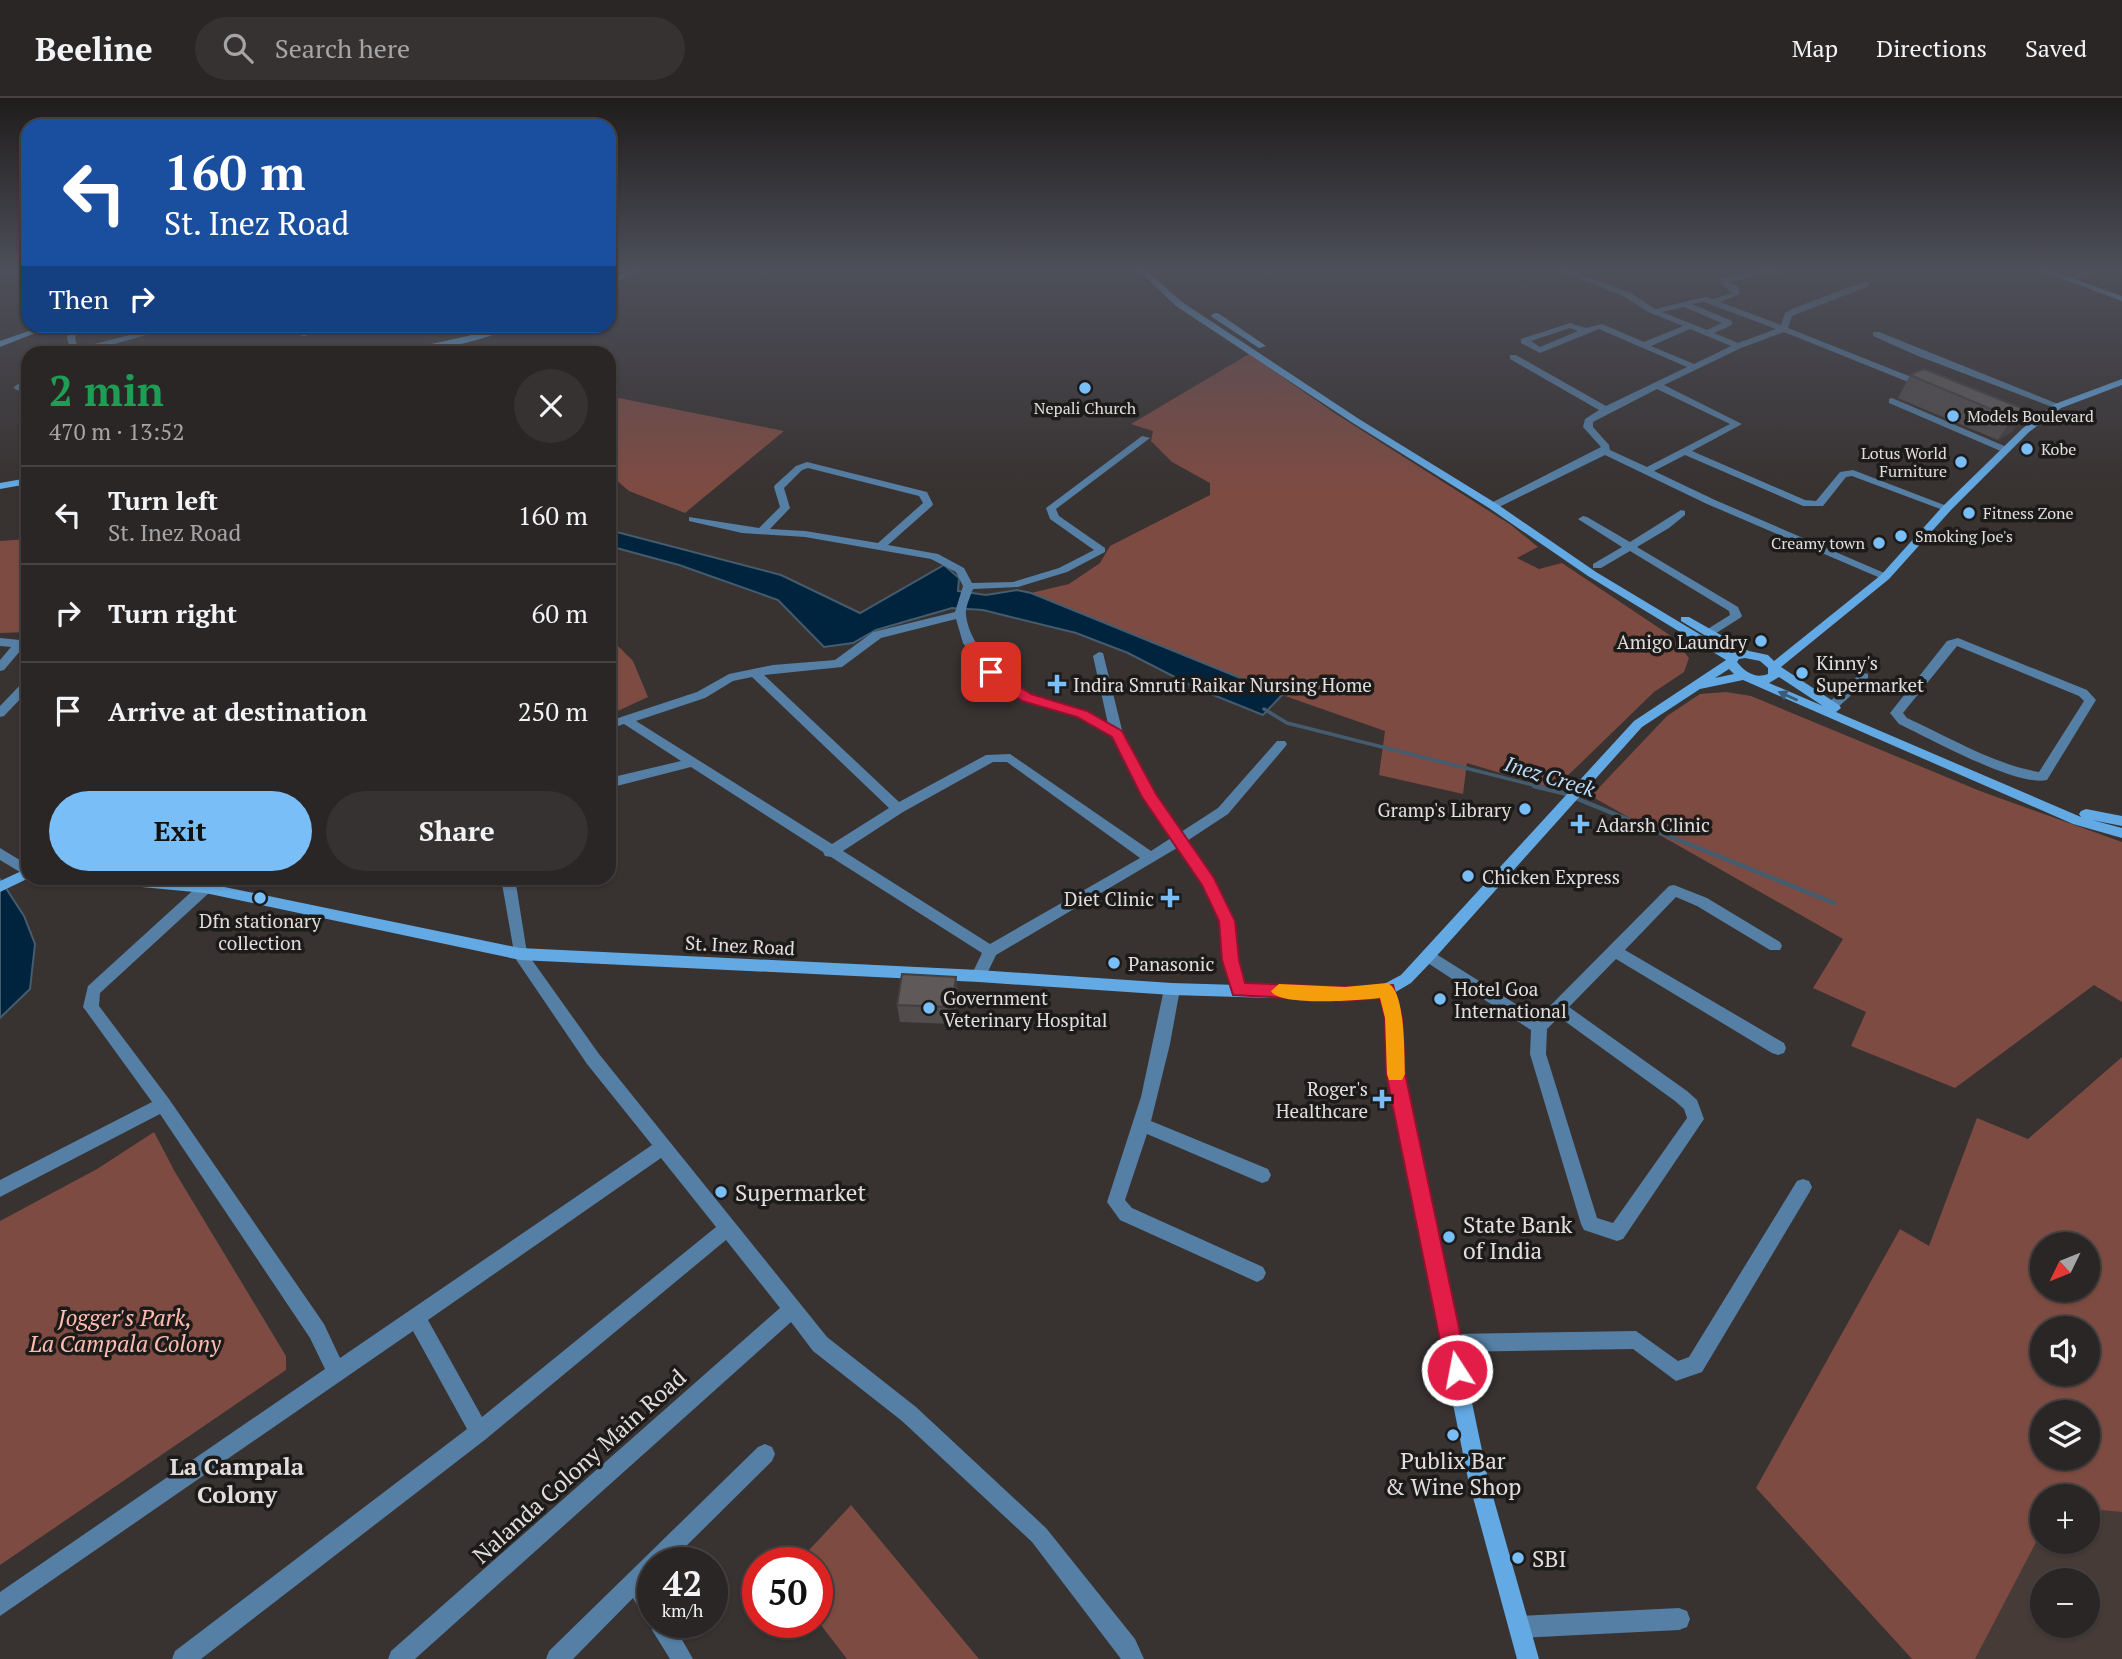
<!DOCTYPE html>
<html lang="en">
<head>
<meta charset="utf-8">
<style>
	:root { --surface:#2a2625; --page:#363232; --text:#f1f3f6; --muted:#a5a5a7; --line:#464342; --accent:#7abef8 }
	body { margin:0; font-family:"PT Serif",serif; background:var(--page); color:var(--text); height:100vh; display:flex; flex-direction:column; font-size:26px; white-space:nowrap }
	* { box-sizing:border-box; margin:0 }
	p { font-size:23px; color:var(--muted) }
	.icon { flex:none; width:38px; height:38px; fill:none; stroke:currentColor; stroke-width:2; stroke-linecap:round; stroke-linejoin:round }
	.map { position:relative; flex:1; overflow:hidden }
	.panel { position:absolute; left:21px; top:248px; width:595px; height:539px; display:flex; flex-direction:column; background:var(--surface); border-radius:21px; box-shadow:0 2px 5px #0004,0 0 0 2px var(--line) }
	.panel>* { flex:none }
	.banner { position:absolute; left:21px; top:21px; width:595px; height:214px; border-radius:21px; box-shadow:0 2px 5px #0004,0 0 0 2px var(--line); background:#1a4fa0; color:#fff; overflow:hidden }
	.needle { width:46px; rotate:227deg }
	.fabs { position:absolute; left:2030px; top:1134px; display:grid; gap:14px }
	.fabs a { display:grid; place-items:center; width:70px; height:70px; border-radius:50%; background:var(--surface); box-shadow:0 2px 5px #0004,0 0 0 2px var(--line); font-size:35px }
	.speed { position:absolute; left:637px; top:1449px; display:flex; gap:14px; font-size:35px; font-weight:700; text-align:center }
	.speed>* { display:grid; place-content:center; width:91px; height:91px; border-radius:50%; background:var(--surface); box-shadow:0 2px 5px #0004,0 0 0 2px var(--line); line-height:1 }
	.speed small { font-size:18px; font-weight:400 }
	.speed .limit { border:10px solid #d22; background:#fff; color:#111 }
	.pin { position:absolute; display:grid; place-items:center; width:60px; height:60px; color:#fff; margin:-30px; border-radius:14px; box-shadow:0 4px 10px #0006 }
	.me { position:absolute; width:77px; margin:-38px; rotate:349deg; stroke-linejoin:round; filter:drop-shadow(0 0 5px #0008) }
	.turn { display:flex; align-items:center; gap:24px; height:147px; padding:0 28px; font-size:32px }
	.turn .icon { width:91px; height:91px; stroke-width:2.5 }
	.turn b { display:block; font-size:49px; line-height:60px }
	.then { display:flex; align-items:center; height:66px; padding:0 28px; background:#0003; gap:14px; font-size:26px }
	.round { display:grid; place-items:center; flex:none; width:74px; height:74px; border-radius:37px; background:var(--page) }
	.summary { display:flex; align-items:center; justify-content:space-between; height:119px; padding:0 28px }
	h1 { font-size:42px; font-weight:800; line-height:52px; color:#1e9e55 }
	.cta { display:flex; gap:14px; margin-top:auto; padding:14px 28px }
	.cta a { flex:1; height:80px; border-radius:42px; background:var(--accent); color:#111; font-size:28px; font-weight:800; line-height:80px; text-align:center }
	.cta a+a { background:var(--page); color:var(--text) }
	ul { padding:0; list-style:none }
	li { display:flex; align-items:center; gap:21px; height:98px; padding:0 28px; border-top:2px solid var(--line) }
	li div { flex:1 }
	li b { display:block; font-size:26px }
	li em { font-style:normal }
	header { display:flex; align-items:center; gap:42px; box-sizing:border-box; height:98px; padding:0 35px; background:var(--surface); border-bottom:2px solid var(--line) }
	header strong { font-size:33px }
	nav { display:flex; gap:38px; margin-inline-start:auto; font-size:24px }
	.search { width:490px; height:63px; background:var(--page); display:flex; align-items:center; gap:18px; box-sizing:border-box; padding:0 24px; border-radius:38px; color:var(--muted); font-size:26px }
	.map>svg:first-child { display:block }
	.built { fill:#473b38; fill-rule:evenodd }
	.green { fill:#7d4b42; fill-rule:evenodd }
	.water { fill:#01243e; stroke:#445c6e; stroke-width:2 }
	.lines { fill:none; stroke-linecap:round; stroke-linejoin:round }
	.stream-far1 { stroke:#445c6e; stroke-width:3.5 }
	.stream { stroke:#445c6e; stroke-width:4.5 }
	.street { fill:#557fa4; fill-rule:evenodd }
	.secondary { fill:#63a9e4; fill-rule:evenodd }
	.wall { fill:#524d4d }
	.shaded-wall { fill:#423f3e }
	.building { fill:#5f5a59; stroke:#423f3e; stroke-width:2 }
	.oneway { fill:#3c5b75 }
	.route { fill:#e11d48; stroke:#92132f; stroke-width:2 }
	.slow { fill:#f59e0b }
	.poi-dot { fill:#7abef8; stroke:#1d1b1a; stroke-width:2.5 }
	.labels { text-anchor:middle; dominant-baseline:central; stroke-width:7; stroke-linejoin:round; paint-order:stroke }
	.far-poi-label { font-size:16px; fill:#e1dedd; stroke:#1d1b1a; text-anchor:start }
	.poi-label { font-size:19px; fill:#e1dedd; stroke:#1d1b1a; text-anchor:start }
	.street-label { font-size:19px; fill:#e1dedd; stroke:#1d1b1a }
	.water-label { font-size:21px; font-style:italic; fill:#bbdcf9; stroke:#1d1b1a }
	.near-poi-label { font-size:23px; fill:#e1dedd; stroke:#1d1b1a; text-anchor:start }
	.near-park-label { font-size:23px; font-style:italic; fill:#ffbcaf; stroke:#1d1b1a }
	.near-street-label { font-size:23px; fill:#e1dedd; stroke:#1d1b1a }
	.near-neighbourhood-label { font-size:24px; font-weight:bold; fill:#e1dedd; stroke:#1d1b1a }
</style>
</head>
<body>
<header>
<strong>Beeline</strong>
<div class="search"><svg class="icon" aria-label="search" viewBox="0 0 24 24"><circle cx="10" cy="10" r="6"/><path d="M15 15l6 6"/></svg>Search here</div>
<nav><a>Map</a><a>Directions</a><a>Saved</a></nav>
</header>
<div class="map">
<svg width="2122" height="1561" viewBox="0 0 2122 1561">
	<rect width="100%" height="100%" fill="#383231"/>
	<path class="built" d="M2088,1411L2122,1414V1561H1975L2042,1433V1444H2088ZM2042,1482H2088V1528H2042Z"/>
	<path class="green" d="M1249,256L1336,316L1511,427L1538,449L1517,460L1539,471L1562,465L1671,538L1689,560L1684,574L1654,594L1554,691L1467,665L1463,696L1379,677L1385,633L1265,591L1031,495L1069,486L1100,465L1110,448L1210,397V385L1172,364L1151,343L1153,333L1131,326Z
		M609,298L784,333L685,415L629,393L609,376Z
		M28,441V534L0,535V443Z
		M609,539L633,563L648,599L609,617Z
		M1726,594L1751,598L1980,693L2122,744V904L2094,887L1955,990L1851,948L1866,914L1813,890L1843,841L1591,698L1667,618L1700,596Z
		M2122,959V1414L2088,1411V1398H2042V1433L1975,1561H1912L1756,1390L1900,1131L1929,1148L1977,1020L2028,1041ZM2088,1146V1192H2042V1146ZM2088,1230V1276H2042V1230ZM2042,1314H2088V1360H2042Z
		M154,1034L175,1074L286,1258V1272L0,1467V1123L97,1071Z
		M851,1407L979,1561H847L817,1522V1465H797Z"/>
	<path class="water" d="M609,432L781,477L860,515L944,467L959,480L958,493L986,497L1017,492L1031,495L1282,597L1263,617L1196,590L1128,555L1076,535L983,512L952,510L876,532L853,545L824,549L778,502L679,467L609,448Z
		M0,781L24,818L35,846L30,891L0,920Z"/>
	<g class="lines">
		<path class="stream-far1" d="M1264,611L1287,625L1541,689"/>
		<path class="stream" d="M1534,688L1563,695L1834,805"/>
		<path class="street" d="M28,172V174L0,177V173Z
			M1558,172H1568L1629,194L1655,211L1705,199L1713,201L1732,195L1719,184L1723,180L1764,172H1778L1729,184L1738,189L1740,196L1720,204L1781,227L1785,215L1794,210L1863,184H1869V188L1792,218L1788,230L1929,286V290H1923L1784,234L1741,250L1664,287L1742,326L1692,353L1805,402L1816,403L1840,374L1853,372L1952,410L1943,412L1852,378L1846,379L1823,408H1803L1685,357L1654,373L1715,402L1889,477L1890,479L1885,482L1707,406L1605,357L1497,410H1489V406L1601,349L1583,329L1585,321L1599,312L1510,261V257H1516L1606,308L1687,269L1599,231L1540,255L1521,245V241L1570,225L1586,230L1602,226L1644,244L1683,228L1648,214L1623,198ZM1704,204L1776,231L1738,245L1714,235L1732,227V223L1692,206ZM1684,209L1722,225L1707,232L1662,214ZM1570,230L1578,233L1540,249L1531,243ZM1690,231L1731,248L1694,266L1651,248ZM1657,291L1730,326L1647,369L1610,352L1609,347L1593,329V324Z
			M2085,172H2095L2071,184L2064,182Z
			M70,228H78L75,240L78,250L166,228H178L79,256H71L67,240Z
			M297,228H305L307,238H301Z
			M1873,234H1879L2063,308L2055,310L1918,258L1873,238Z
			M18,286L28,291V297L15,291L14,289Z
			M1892,300L2009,350L2011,352L2003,354L1889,305V301Z
			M1142,338L1150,340L1056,411L1059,418L1105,450V454L1067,474L1018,489L973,491C970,499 965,510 966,517C969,548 1005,586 1033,597C1061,608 1081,610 1108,626L1093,558L1099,554L1103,555L1123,636L1155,697L1181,734L1218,710L1277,643H1285L1287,646L1285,649L1228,716L1187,743L1213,781L1234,823L1237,862L1247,892L1244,896L1239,898L1234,896L1231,892L1223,862L1220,823L1202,788L1177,750L996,857L984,882L979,884L974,882L971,878L982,855L831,759L825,758L823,754L691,669L609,690V680L681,663L624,626L609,631V623L697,594L729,576L773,567L835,562L873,534L955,514L963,488L956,474L931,461L805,439L742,435L689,423V419L759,430L780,409L774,389L775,387L796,368L807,364L927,394L933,406L932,408L888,447L938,456L964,470L972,485L1013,484L1059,470L1094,452L1050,421L1046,410ZM808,370L919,398L923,405L878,445L805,433L770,431L790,410L784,390L802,372ZM956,521L963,545L987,577L1022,602L1078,619L1112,639L1143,699L1171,740L1151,753L1010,656L986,657L899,704L764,577L842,569L881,540ZM752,579L889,710L832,746L636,623L705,600L733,583ZM993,664H1007L1140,760L990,846L843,753L903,714Z
			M1681,412L1685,413V417L1669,430L1637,449L1738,509L1742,518L1740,520L1710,539L1704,535L1706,532L1730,517L1729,513L1630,453L1601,470H1593V466L1622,449L1578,421L1583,418L1587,419L1630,444Z
			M0,540L20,542L26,546L4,572L0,573V562L11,549L0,548Z
			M1958,540L2087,592L2096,602L2047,682C2016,689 1929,640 1899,626L1890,615L1947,543ZM1957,548L2079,598L2084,603L2039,674C1993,666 1949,639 1907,620L1903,615Z
			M1864,575L1868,576V582L1836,611H1828L1826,608L1828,605L1860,576Z
			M28,582V593L4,618L0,619V608L24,583Z
			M0,750L28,767V779L0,762Z
			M501,780H515L527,855L599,956L827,1239L916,1309L1046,1430L1135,1541L1144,1561H1121L1032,1444L902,1323L813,1253L791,1224L415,1561H388L391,1553L780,1210L726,1142L486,1341L201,1561H172L175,1553L467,1331L413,1233L0,1518V1494L325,1271L310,1240L160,1016L0,1099V1082L152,1004L86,913L83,909L88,888L200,786H210L212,790L210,794L100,895L99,908L169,1001L324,1226L340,1260L652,1047L587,966L515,860ZM661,1060L716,1129L482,1319L428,1222Z
			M1674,787L1707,800L1780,844L1782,848L1780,852H1770L1697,808L1676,799L1625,852L1784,945L1786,950L1784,955L1778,957L1772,955L1616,861L1569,909L1687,993L1697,1002L1704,1021L1623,1141L1617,1143L1584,1132L1581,1126L1530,956L1531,932L1423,862L1421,858L1423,854H1433L1538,920L1669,788ZM1559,919L1675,1003L1684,1011L1687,1020L1613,1125L1597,1120L1546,956L1547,931Z
			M1172,885L1177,887L1180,891L1170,946L1151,1023L1268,1071L1271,1077L1268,1083L1262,1085L1147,1036L1125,1102L1132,1110L1263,1169L1266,1175L1263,1181L1257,1184L1120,1122L1107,1104L1141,999L1164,891L1167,887Z
			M1803,1081L1809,1083L1812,1089L1809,1095L1702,1274L1676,1283L1633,1251L1452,1254L1445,1252L1443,1245L1445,1238L1452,1236L1636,1233L1678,1263L1689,1259L1797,1083Z
			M765,1346L772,1349L775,1356L772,1363L669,1465H653V1481L648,1485L653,1492V1524H672L693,1561H670L652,1532L650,1522L645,1521L633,1500L573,1561H546L549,1553L758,1349Z
			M1679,1510L1687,1513L1690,1521L1687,1529L1679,1532L1521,1540L1513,1537L1510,1529L1513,1521L1521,1518Z"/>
		<path class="secondary" d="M630,172H639L609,187V182Z
			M1138,172H1146L1182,204L1359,321L1497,406L1596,474L1731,555H1734L1681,523V519H1689L1749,553L1768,557L1774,563L1881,477L1943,408L2023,330L2055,306L2122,281V287L2061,310L2029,334L1951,412L1889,481L1781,569L1839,607L1841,610L1836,614L2081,719L2079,716L2081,713L2086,711L2122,718V728L2092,722L2122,730V740L2073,726L1743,582L1700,591L1642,629L1433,862L1411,885L1394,895L1402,920L1403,975L1488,1381L1539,1561H1517L1468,1381L1387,975L1386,920L1380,899L1345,902L1172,897L979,884L520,862L205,795L99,785L92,780H161L205,785L520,850L979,872L1172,885L1345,890L1384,886L1401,877L1634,623L1726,562L1588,478L1489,410L1353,325L1176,208ZM1745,560L1760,563L1768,570V576C1755,581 1745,574 1737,564L1739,561ZM1729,571L1734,576L1715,580ZM1779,579L1823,608L1769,585Z
			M2039,172H2049L2122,198V203Z
			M1215,215H1218L1266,248L1259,250L1212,219L1211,217Z
			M43,228H53L0,249V243Z
			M502,228H513C487,244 416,256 385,256L468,238Z
			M28,380V386L0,391V385Z
			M28,770L29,780L0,794V783Z"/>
	</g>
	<path class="wall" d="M1910,277L2026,312L2012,334L1998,342L1898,300Z
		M956,879L958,896L954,926L900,924L897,907Z"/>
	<path class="shaded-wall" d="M2026,312L2012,334L1998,342L2012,320Z
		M956,879L958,896L954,926L952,909Z"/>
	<path class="building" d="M1924,271L2026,312L2012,320L1910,277Z
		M902,876L956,879L952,909L897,907Z"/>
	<defs><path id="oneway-solid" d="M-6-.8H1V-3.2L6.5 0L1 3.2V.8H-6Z" transform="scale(1.75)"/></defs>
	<use class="oneway" href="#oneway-solid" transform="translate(1788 598) rotate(-156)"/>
	<linearGradient id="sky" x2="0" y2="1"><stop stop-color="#1f1c1b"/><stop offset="0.44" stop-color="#4d4f5a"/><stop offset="1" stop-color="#4d4f5a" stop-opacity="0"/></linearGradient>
	<rect width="2122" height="390" fill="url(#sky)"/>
	<path class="route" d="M991,570L1031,596L1087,613L1122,633L1156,696L1214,780L1235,823L1239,862L1245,885L1345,889L1393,887L1402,920L1405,975L1468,1272L1465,1280L1457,1283L1450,1280L1446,1272L1386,975L1385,920L1380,900L1345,903L1233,897L1222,862L1219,823L1202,787L1142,699L1112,639L1077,619L1022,603L986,577L984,574Z"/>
	<path class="slow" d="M1387,885C1406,891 1404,957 1405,976L1402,982H1389L1387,976L1385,920L1380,900C1362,902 1279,909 1271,893L1279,886L1345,889Z"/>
	<g class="poi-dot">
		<circle cx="1085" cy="290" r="7"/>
		<circle cx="1953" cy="318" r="7"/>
		<circle cx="2027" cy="351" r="7"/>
		<circle cx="1961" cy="364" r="7"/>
		<circle cx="1969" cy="415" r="7"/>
		<circle cx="1901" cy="438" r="7"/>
		<circle cx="1879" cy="445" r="7"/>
		<circle cx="1761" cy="543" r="7"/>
		<circle cx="1802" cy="575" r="7"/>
		<path d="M1053.5 575.5h7v7h7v7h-7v7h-7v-7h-7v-7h7z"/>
		<circle cx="1525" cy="711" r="7"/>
		<path d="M1576.5 715.5h7v7h7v7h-7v7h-7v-7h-7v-7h7z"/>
		<circle cx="1468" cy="778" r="7"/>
		<circle cx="260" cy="800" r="7"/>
		<path d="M1166.5 789.5h7v7h7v7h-7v7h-7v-7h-7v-7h7z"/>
		<circle cx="1114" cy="865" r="7"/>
		<circle cx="1440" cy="901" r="7"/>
		<circle cx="929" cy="910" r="7"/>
		<path d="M1378.5 990.5h7v7h7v7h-7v7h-7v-7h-7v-7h7z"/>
		<circle cx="721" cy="1094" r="7"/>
		<circle cx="1449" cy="1139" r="7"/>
		<circle cx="1453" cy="1337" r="7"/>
		<circle cx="1518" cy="1460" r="7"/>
	</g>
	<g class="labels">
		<g class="far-poi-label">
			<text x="1085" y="310" text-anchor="middle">Nepali Church</text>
			<text x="1967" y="318">Models Boulevard</text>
			<text x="2041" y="351">Kobe</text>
			<text x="1947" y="355" text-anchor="end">Lotus World<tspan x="1947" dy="18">Furniture</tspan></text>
			<text x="1983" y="415">Fitness Zone</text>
			<text x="1915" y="438">Smoking Joe's</text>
			<text x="1865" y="445" text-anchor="end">Creamy town</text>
		</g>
		<g class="poi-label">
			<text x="1747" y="543" text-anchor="end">Amigo Laundry</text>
			<text x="1816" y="564">Kinny's<tspan x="1816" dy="22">Supermarket</tspan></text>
			<text x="1073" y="586">Indira Smruti Raikar Nursing Home</text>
			<text x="1511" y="711" text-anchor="end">Gramp's Library</text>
			<text x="1596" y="726">Adarsh Clinic</text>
			<text x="1482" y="778">Chicken Express</text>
			<text x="1154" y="800" text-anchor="end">Diet Clinic</text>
			<text x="260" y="822" text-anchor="middle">Dfn stationary<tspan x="260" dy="22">collection</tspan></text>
			<text x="1128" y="865">Panasonic</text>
			<text x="1454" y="890">Hotel Goa<tspan x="1454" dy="22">International</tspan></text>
			<text x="943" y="899">Government<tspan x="943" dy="22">Veterinary Hospital</tspan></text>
			<text x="1368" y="990" text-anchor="end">Roger's<tspan x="1368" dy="22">Healthcare</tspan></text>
		</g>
		<g class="street-label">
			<text transform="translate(740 847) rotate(3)">St. Inez Road</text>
		</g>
		<g class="water-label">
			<text transform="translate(1550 678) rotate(17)">Inez Creek</text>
		</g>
		<g class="near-poi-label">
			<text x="735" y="1094">Supermarket</text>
			<text x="1463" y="1126">State Bank<tspan x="1463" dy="26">of India</tspan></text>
			<text x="1453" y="1362" text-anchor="middle">Publix Bar<tspan x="1453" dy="26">&amp; Wine Shop</tspan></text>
			<text x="1532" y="1460">SBI</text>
		</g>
		<g class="near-park-label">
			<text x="125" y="1219">Jogger's Park,<tspan x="125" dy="26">La Campala Colony</tspan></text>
		</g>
		<g class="near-street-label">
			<text transform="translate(579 1368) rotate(-42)">Nalanda Colony Main Road</text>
		</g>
		<g class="near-neighbourhood-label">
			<text x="237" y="1368">La Campala<tspan x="237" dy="28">Colony</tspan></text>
		</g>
	</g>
</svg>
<div class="fabs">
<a><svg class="needle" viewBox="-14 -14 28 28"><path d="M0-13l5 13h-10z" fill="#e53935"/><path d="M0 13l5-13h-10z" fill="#a5a5a7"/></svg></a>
<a><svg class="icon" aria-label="sound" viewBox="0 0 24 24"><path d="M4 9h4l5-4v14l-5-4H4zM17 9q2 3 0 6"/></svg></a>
<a><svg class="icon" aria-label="layers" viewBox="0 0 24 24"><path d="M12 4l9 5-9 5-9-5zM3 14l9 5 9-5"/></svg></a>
<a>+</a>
<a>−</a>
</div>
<div class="speed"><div>42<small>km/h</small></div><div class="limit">50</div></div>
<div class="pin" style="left:991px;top:574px;background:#d93025"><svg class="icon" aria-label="arrive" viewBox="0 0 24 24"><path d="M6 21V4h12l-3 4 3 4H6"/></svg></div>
<svg class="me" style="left:1457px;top:1272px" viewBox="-20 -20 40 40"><circle r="17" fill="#e11d48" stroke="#fff" stroke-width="3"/><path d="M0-11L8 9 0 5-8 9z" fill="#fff"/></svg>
<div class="banner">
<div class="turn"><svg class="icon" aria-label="left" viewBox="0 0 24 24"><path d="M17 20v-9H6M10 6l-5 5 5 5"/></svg><div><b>160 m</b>St. Inez Road</div></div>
<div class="then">Then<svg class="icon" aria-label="right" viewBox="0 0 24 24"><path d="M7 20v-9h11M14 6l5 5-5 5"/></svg></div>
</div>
<section class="panel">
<div class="summary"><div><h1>2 min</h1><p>470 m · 13:52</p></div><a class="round"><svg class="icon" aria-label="close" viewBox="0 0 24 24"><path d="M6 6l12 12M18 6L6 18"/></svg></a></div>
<ul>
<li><svg class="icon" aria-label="left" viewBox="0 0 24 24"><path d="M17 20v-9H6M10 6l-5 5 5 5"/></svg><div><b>Turn left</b><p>St. Inez Road</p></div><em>160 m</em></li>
<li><svg class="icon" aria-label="right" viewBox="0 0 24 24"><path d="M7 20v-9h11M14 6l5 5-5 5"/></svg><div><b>Turn right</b></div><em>60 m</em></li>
<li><svg class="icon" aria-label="arrive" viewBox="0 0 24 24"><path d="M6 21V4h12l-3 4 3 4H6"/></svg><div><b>Arrive at destination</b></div><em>250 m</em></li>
</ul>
<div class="cta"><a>Exit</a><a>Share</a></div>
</section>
</div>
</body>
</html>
